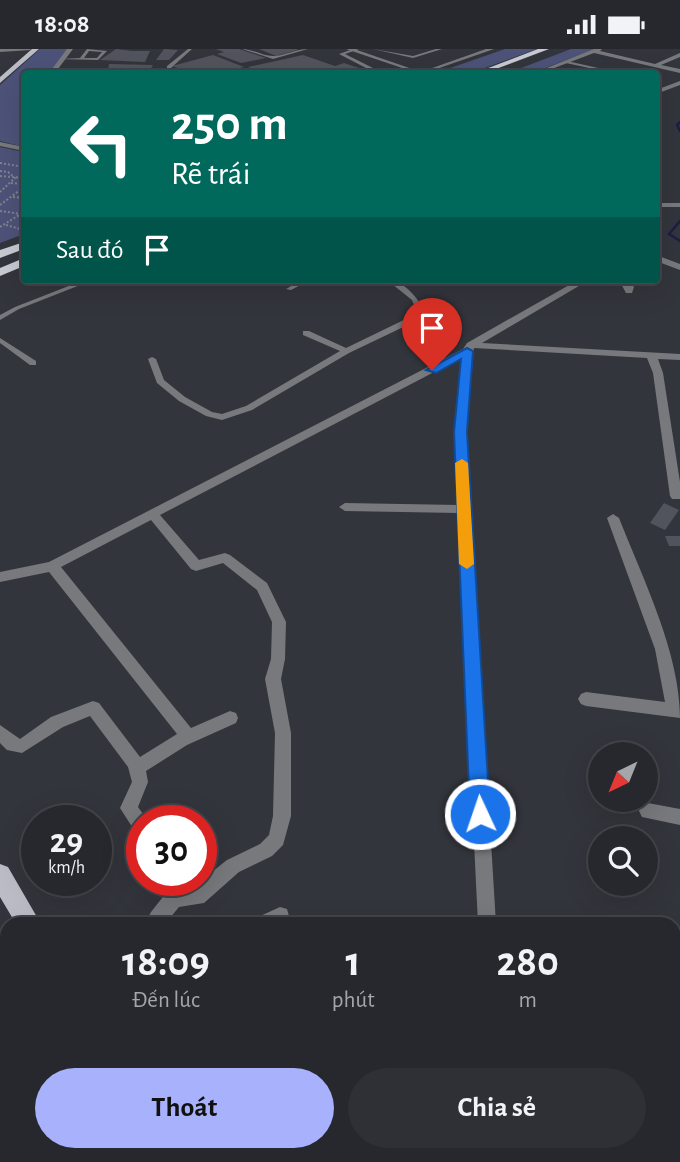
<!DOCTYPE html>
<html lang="vi">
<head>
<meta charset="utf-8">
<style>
	:root { --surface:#26282d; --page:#2e3035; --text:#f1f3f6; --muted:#a4a6aa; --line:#424449; --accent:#a7b1fc }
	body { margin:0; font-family:"Alegreya Sans",sans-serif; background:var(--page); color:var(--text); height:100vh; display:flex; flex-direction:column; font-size:26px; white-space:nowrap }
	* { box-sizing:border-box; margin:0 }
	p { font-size:23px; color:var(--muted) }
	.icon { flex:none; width:38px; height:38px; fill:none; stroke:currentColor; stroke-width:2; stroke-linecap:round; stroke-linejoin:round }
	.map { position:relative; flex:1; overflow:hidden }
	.drawer { position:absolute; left:0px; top:868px; width:681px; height:245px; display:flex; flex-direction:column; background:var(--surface); border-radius:21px 21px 0 0; box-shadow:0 7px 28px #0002,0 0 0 2px var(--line) }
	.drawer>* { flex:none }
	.guide { position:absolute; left:21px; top:21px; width:639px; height:214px; border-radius:7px; box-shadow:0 7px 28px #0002,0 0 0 2px var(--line); background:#00695c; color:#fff; overflow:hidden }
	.needle { width:46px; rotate:223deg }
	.tools { position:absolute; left:588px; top:693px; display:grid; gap:14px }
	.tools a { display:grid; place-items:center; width:70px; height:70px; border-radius:50%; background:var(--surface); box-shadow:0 7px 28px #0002,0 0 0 2px var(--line); font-size:35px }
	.speed { position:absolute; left:21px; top:756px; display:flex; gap:14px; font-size:35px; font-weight:700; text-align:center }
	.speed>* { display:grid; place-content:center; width:91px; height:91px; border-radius:50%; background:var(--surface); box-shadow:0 7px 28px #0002,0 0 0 2px var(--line); line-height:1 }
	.speed small { font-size:18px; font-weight:400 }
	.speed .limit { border:10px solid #d22; background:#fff; color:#111 }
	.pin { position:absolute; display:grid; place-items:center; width:60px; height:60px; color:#fff; margin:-72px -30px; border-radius:50% 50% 50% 0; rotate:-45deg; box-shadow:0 0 7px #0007 }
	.pin .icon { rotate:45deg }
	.me { position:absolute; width:77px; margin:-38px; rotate:357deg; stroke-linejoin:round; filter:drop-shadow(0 0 5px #0008) }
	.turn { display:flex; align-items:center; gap:24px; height:147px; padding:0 35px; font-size:32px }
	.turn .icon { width:91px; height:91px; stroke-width:2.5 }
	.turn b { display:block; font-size:49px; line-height:60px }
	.then { display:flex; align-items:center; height:66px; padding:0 35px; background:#0003; gap:14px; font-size:26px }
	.eta { display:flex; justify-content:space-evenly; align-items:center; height:119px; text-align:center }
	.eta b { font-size:42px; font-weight:700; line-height:49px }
	.action { display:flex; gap:14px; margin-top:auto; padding:14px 35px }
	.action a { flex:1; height:80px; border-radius:42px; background:var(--accent); color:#111; font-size:28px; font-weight:700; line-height:80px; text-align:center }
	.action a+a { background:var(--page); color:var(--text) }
	.status { display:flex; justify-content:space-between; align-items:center; height:49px; padding:0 35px; background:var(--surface); direction:ltr }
	.status svg { height:19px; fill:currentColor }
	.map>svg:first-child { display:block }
	.green { fill:#4d5279 }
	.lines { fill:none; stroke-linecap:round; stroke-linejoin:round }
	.stream { stroke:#1c1e43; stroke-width:2.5 }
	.building { fill:#52545d }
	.path { stroke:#818389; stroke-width:2; stroke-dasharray:2 2; stroke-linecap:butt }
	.service { fill:#78797d; fill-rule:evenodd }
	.minor { fill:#78797d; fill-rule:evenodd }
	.tertiary { fill:#78797d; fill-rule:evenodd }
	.primary { fill:#bbbcc5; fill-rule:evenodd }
	.trunk { fill:#c8cad3; fill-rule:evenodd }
	.route { fill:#1a73e8; stroke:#114b97; stroke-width:2 }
	.slow { fill:#f59e0b }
</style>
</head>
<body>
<div class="status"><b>18:08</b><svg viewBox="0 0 49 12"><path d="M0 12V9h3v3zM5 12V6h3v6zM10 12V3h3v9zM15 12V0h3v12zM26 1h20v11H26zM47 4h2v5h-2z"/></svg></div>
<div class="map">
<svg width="680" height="1113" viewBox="0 0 680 1113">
	<rect width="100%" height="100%" fill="#33353c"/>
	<path class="green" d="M40,0H68L50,24H24V98L0,92V36Z
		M505,0H537L471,24H436Z
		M571,0H595L532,24H508Z
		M0,98L24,103V185L0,194Z"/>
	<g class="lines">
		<path class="stream" d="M680,73L677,76L680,82
			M680,172L669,185L680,192"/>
	</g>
	<path class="building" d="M116,0L132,2H150L145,13L100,11Z
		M164,0L178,1L169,11H156Z
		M216,0H239L266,9L241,14L217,5L224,3Z
		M259,0H297V1L276,7Z
		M213,6L244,18L219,24H192L172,17Z
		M303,6L335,17L344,14L362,20L348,24H280L266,19L257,22L248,18Z
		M109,15L153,16L150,21L108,22Z
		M664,454L679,461L665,481L650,474Z
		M665,487H680V497H669Z"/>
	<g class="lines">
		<path class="path" d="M0,114L24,118
			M0,122L8,123L15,129L0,143
			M0,127L24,129
			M11,134L24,135
			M13,148L24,149
			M0,156L24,138
			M0,162L22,165
			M6,176L24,181
			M0,178L24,163"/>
		<path class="service" d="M87,0L107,2L98,11L58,10L80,9ZM89,2L102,3L97,9H84Z
			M188,0H192L171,19H167V17Z
			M242,0C253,0 264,8 275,7C286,6 296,0 308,0L273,10Z
			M353,0H359L345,5L373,19L369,24H365L368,20L339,5Z
			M373,0L413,7L436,0H442L413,9Z
			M567,12L616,23L618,24H612L566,14Z
			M549,19L569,23V24L547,21Z
			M254,21L263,23V24L252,23Z
			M91,23H126L128,24H89Z
			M84,231H93L19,260L0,271V266L15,258Z
			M302,231H310L291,241L286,240Z
			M387,231C404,231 418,249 425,263L418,271L349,304L252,361L222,371L206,367L179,352L157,334L148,310L152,308L156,310L164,331L185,348L212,363L222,365L246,357L340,302L303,286V282H309L346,299L412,267L417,263L412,251Z
			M0,289L36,312V316H30L0,294Z
			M674,908L680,909V923L674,922Z
			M449,1106H465V1113H449Z
			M546,1106H610L612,1107L614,1113H551L548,1112Z"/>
		<path class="minor" d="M0,0H30L31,1L0,3Z
			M67,0H73L55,24H49Z
			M346,0H354L424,24H417Z
			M594,0H602L600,2L655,15L680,4V8L661,16L680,20V24L594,4L541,24H534Z
			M680,32V36L656,45V41Z
			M656,154H680V158H656Z
			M656,206L680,215V221L656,212Z
			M578,231H589L482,294L680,305V311L658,310L663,324L680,433V450H672L670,447L653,324L647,309L474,299L466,383L496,875H478L458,464L345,462L339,458L345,454L458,456L454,383L461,309L160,466L199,511L225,504L230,506L267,534L286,573L285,610L281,630L291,684V767L283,796L272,807L239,823L204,854L179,858L165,875H145L151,863L166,844L165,831H183L185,839L193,838L227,811L260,795L269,786L273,767L275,684L265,630L271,610L272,573L257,541L223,514L196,522L191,520L151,471L61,518L191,679L230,662L236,664L238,669L236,674L187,696L146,722L148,733L138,758L148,772H142V786L136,784L120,759L132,733L128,718L90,667L63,678L22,704L7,701L0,694V676L20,690L51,668L93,652L99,654L140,708L177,685L49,523L0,533V523L49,513L463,300L467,294Z
			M619,231H628L634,238L632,244H626Z
			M613,465L619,469C643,530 680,604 680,669L586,657L581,655L578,650L581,645L586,643L665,653L655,600L607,469Z
			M648,754L680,760V776L642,768L639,762L642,756Z
			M280,858L287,860L289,867L287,874L256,875L258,868Z
			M7,993V1017L0,1019V995Z
			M165,1106H193L190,1113H162Z"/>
		<path class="tertiary" d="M486,0H494L425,24H418Z
			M0,93L24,98V102L0,97Z"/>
		<path class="primary" d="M32,0H39L0,34V28Z
			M0,815L8,818L41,875H16L0,848Z
			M151,1106H180L183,1113H154Z"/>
		<path class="trunk" d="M538,0H549L485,24H475Z
			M24,193V200L0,209V201Z
			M24,209V217L0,227V219Z"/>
	</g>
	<path class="route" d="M467,299L473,302L467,383L490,765L487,771L480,774L473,771L470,765L454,383L461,310L436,324L426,321Z"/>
	<path class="slow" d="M462,410L468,414L474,515L467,520L459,515L455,414Z"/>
</svg>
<div class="tools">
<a><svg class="needle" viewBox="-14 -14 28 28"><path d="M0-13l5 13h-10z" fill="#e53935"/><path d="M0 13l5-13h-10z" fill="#a4a6aa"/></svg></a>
<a><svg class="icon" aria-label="search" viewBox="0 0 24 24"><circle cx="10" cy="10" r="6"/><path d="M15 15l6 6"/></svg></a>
</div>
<div class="speed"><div>29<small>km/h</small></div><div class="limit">30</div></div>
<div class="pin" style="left:432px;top:321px;background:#d93025"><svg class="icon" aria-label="arrive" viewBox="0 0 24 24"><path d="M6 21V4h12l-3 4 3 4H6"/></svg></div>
<svg class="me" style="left:480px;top:765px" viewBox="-20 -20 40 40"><circle r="17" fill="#1a73e8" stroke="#fff" stroke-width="3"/><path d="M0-11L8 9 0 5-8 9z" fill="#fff"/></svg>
<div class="guide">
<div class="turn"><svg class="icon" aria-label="left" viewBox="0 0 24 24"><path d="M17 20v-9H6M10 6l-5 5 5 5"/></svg><div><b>250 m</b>Rẽ trái</div></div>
<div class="then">Sau đó<svg class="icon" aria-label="arrive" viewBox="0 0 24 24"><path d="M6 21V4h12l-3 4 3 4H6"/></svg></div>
</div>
<section class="drawer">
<div class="eta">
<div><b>18:09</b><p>Đến lúc</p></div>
<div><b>1</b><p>phút</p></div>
<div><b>280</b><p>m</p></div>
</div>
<div class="action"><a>Thoát</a><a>Chia sẻ</a></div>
</section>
</div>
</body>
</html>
